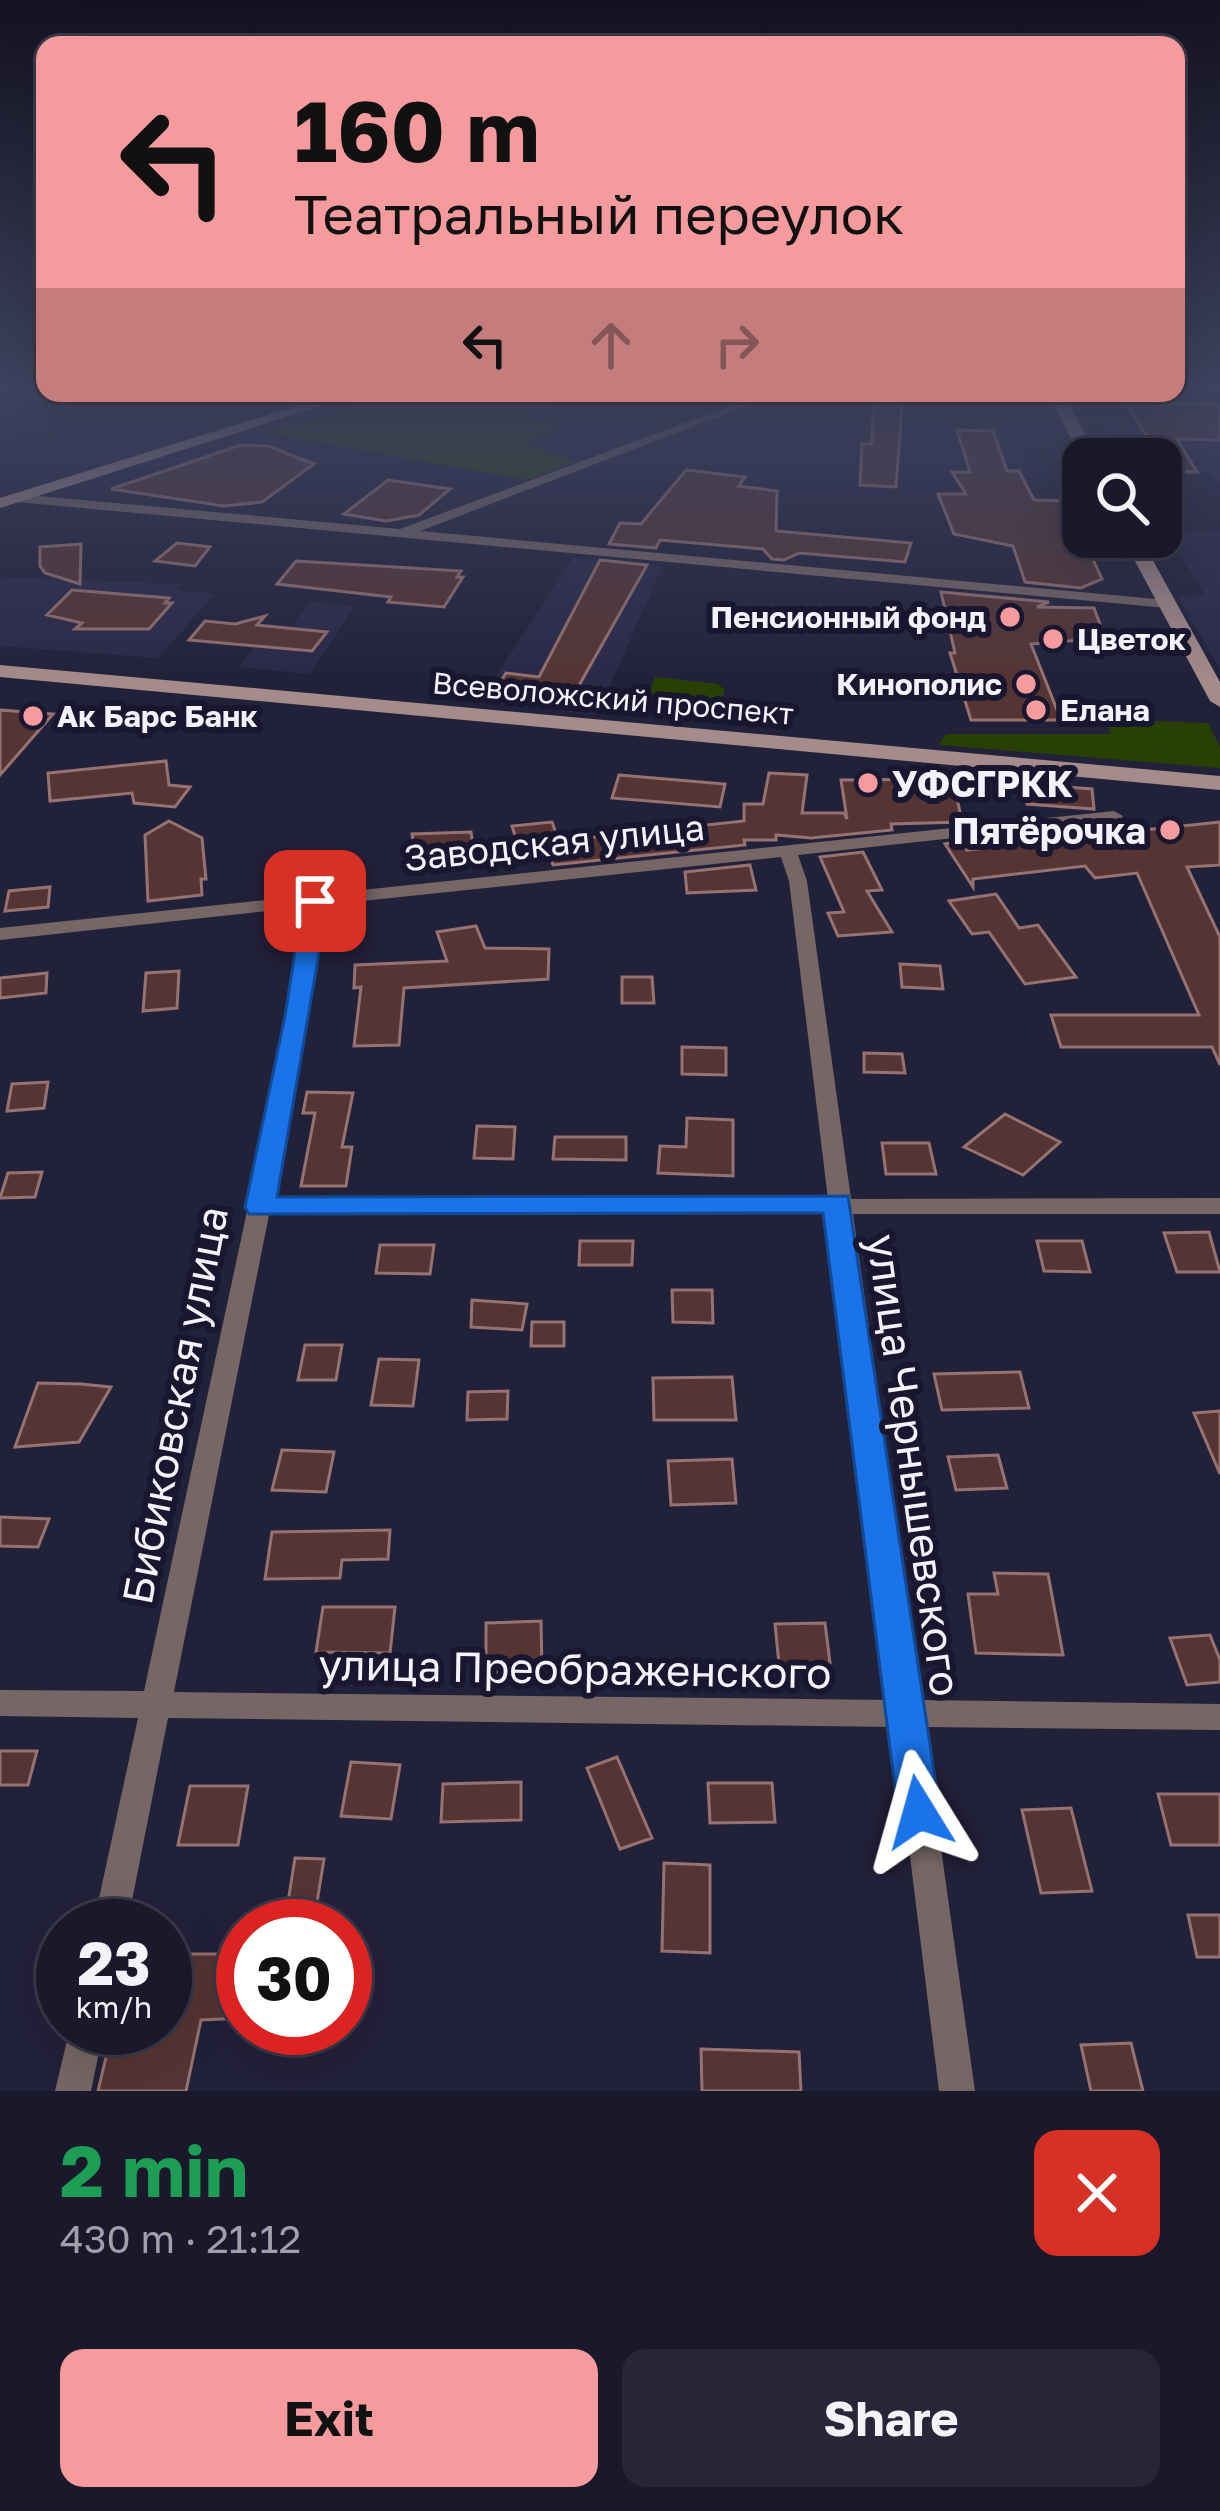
<!DOCTYPE html>
<html lang="en">
<head>
<meta charset="utf-8">
<style>
	:root { --surface:#1a192c; --page:#272638; --text:#f1f3f6; --muted:#9fa0a9; --line:#383848; --accent:#f59b9d }
	body { margin:0; font-family:"Golos Text",sans-serif; background:var(--page); color:var(--text); height:100vh; display:flex; flex-direction:column; font-size:45px; white-space:nowrap }
	* { box-sizing:border-box; margin:0 }
	p { font-size:39px; color:var(--muted) }
	.icon { flex:none; width:66px; height:66px; fill:none; stroke:currentColor; stroke-width:2; stroke-linecap:round; stroke-linejoin:round }
	.map { position:relative; height:2091px; overflow:hidden }
	.drawer { display:flex; flex-direction:column; background:var(--surface); flex:1 }
	.drawer>* { flex:none }
	.banner { position:absolute; left:36px; top:36px; width:1149px; height:366px; border-radius:24px; box-shadow:0 12px 48px #0002,0 0 0 3px var(--line); background:#f59b9d; color:#111; overflow:hidden }
	.controls { position:absolute; left:1062px; top:438px; display:grid; gap:24px }
	.controls a { display:grid; place-items:center; width:120px; height:120px; border-radius:24px; background:var(--surface); box-shadow:0 12px 48px #0002,0 0 0 3px var(--line); font-size:60px }
	.speed { position:absolute; left:36px; top:1899px; display:flex; gap:24px; font-size:60px; font-weight:700; text-align:center }
	.speed>* { display:grid; place-content:center; width:156px; height:156px; border-radius:50%; background:var(--surface); box-shadow:0 12px 48px #0002,0 0 0 3px var(--line); line-height:1 }
	.speed small { font-size:30px; font-weight:400 }
	.speed .limit { border:18px solid #d22; background:#fff; color:#111 }
	.pin { position:absolute; display:grid; place-items:center; width:102px; height:102px; color:#fff; margin:-51px; border-radius:24px; box-shadow:0 6px 18px #0006 }
	.me { position:absolute; width:132px; margin:-66px; rotate:352deg; stroke-linejoin:round; filter:drop-shadow(0 0 9px #0008) }
	.turn { display:flex; align-items:center; gap:42px; height:252px; padding:0 60px; font-size:54px }
	.turn .icon { width:156px; height:156px; stroke-width:2.5 }
	.turn b { display:block; font-size:84px; line-height:102px }
	.lanes { display:flex; align-items:center; height:114px; padding:0 60px; background:#0003; justify-content:center; gap:60px; direction:ltr }
	.lanes .off { opacity:.35 }
	.round { display:grid; place-items:center; flex:none; width:126px; height:126px; border-radius:24px; background:var(--page) }
	.summary { display:flex; align-items:center; justify-content:space-between; height:204px; padding:0 60px }
	h1 { font-size:72px; font-weight:700; line-height:90px; color:#1e9e55 }
	.cta { display:flex; gap:24px; margin-top:auto; padding:24px 60px }
	.cta a { flex:1; height:138px; border-radius:24px; background:var(--accent); color:#111; font-size:48px; font-weight:700; line-height:138px; text-align:center }
	.cta a+a { background:var(--page); color:var(--text) }
	.map>svg:first-child { display:block }
	.built { fill:#2b2948 }
	.green { fill:#294004 }
	.building { fill:#553534; stroke:#977270; stroke-width:3 }
	.lines { fill:none; stroke-linecap:round; stroke-linejoin:round }
	.street { fill:#766666; fill-rule:evenodd }
	.secondary { fill:#a58b8b; fill-rule:evenodd }
	.route { fill:#1a73e8; stroke:#114b97; stroke-width:3 }
	.poi-dot { fill:#f59b9d; stroke:#19172f; stroke-width:4.5 }
	.labels { text-anchor:middle; dominant-baseline:central; stroke-width:12; stroke-linejoin:round; paint-order:stroke }
	.far-poi-label { font-size:30px; font-weight:bold; fill:#f3f3fe; stroke:#19172f; text-anchor:start }
	.far-street-label { font-size:30px; fill:#f3f3fe; stroke:#19172f }
	.poi-label { font-size:36px; font-weight:bold; fill:#f3f3fe; stroke:#19172f; text-anchor:start }
	.street-label { font-size:36px; fill:#f3f3fe; stroke:#19172f }
	.near-street-label { font-size:42px; fill:#f3f3fe; stroke:#19172f }
</style>
</head>
<body>
<div class="map">
<svg width="1220" height="2091" viewBox="0 0 1220 2091">
	<rect width="100%" height="100%" fill="#22213a"/>
	<path class="built" d="M1103,425H1220V483L1208,472L1161,473V459H1123Z
		M1163,531H1220V669L1177,596L1205,594Z
		M573,558L662,567L597,715L479,702Z
		M0,577L183,584L178,590L215,594L158,658L0,646Z
		M310,602L355,606L310,674L239,667L271,626L290,628Z"/>
	<path class="green" d="M391,393H592L526,416L560,428L524,443L578,461L528,480L265,433Z
		M655,677L718,684L725,690L717,711L645,705Z
		M1106,719L1208,723L1220,747V768L938,745L946,734H1111Z"/>
	<path class="building" d="M882,393H903L896,487L860,485L862,444H872L873,409L880,407Z
		M1119,393H1147L1154,404H1220V440L1177,439L1197,472H1161V459Z
		M957,430L993,431L1007,471H1019L1034,500L1066,501L1102,579L1081,588L1025,582L1013,546L954,534L938,494H966L952,472H970Z
		M241,445L268,446L314,464L262,502L224,506L111,489Z
		M686,470L745,477L739,486L777,491L776,531L911,543L905,562L799,553L784,560L772,559L763,549L660,540L656,548L609,544L620,523L641,524Z
		M388,480L450,489L419,515L386,521L344,514Z
		M177,543L210,547L195,566L155,561Z
		M81,544L80,584L45,573L40,566V547Z
		M600,560L647,565L577,689L546,699L493,693L506,673L539,677Z
		M296,561L461,571L457,577H463L444,607L388,602L391,597L277,584Z
		M72,590L169,598L165,603H172L149,629H75L82,623L47,615Z
		M941,592L1049,602L1037,607L1094,608L1105,638L1031,644L1061,720H971L950,653H955Z
		M265,616L257,625L327,632L312,651L189,640L205,621L235,624Z
		M0,710L53,714L0,775Z
		M166,761L169,785L190,787L175,807L134,803L132,793L50,801L48,773Z
		M769,773L807,775L802,813H844L847,819L841,780L953,779L962,822L891,824L892,830L811,838L776,835V840H744L745,845L553,865L547,847L519,848L512,826L552,822L559,841L744,821V804H763Z
		M619,775L725,784L720,807L612,798Z
		M1026,784L1092,789L1094,809L1027,804Z
		M169,821L202,838L206,879H201L202,895L148,901L145,835Z
		M1220,822V865L1187,867L1220,937V1065L1212,1047H1061L1051,1015H1199L1137,873L1095,878L1085,866L973,879V887L945,844L965,841L967,850L1086,837L1117,844L1144,830Z
		M471,832L476,864L417,869L412,834Z
		M863,852L882,890L867,891L892,932L838,936L828,913L844,912L820,857Z
		M750,865L756,890L687,893L685,872Z
		M50,887L48,907L5,911L9,891Z
		M996,894L1019,928L1038,925L1076,977L1025,984L989,932L972,934L949,901Z
		M476,926L485,948L549,949L548,979L404,988L399,1045L354,1046L361,987L354,988L355,965L447,961L437,932Z
		M900,964L940,966L943,989L902,987Z
		M179,971L177,1008L143,1011L146,973Z
		M47,973L46,993L0,998V978Z
		M622,977H652L654,1003H622Z
		M682,1047L726,1048V1075L682,1074Z
		M864,1053L902,1054L905,1073L864,1072Z
		M48,1082L44,1108L7,1111L12,1084Z
		M307,1092L353,1093L342,1147H352L346,1186H301L315,1113H303Z
		M1005,1114L1060,1142L1023,1175L964,1147Z
		M687,1118L733,1120V1176L658,1173L660,1146L686,1147Z
		M477,1126L515,1127L513,1159L474,1158Z
		M555,1137H626V1160L553,1159Z
		M882,1143H929L936,1174H886Z
		M42,1172L35,1197L0,1198L8,1173Z
		M1209,1232L1220,1272H1177L1164,1233Z
		M580,1241H633L632,1265H579Z
		M1037,1241H1082L1090,1272L1044,1271Z
		M380,1245H434L430,1274L376,1273Z
		M672,1290H712L713,1323L673,1322Z
		M472,1300L527,1304L522,1330L471,1327Z
		M532,1322H564V1346H531Z
		M305,1345H342L336,1380H298Z
		M379,1359L419,1360L413,1406L371,1405Z
		M1020,1372L1029,1408L942,1410L934,1374Z
		M732,1377L736,1420H654L653,1378Z
		M38,1383L81,1384L111,1387L79,1442L15,1447Z
		M508,1391L507,1419L467,1420L468,1392Z
		M1220,1411V1474L1194,1413Z
		M282,1450L334,1452L326,1492L272,1490Z
		M998,1455L1007,1488L956,1490L948,1457Z
		M732,1459L736,1503L671,1505L668,1461Z
		M0,1517L49,1519L38,1547L0,1546Z
		M390,1530L388,1559L342,1560L340,1578L265,1579L272,1532Z
		M994,1573L1048,1574L1063,1655L976,1653L968,1594H998Z
		M323,1607H395L390,1653L316,1652Z
		M541,1621L542,1671L486,1673V1623Z
		M825,1623L830,1663L779,1664L775,1624Z
		M1210,1635L1220,1660V1682L1187,1685L1170,1638Z
		M0,1751H37L28,1785H0Z
		M617,1757L652,1838L620,1849L587,1768Z
		M351,1762L400,1765L391,1819L341,1816Z
		M521,1782V1820L441,1822L443,1784Z
		M708,1783H772L775,1822L710,1823Z
		M190,1786H248L238,1845H178Z
		M1158,1794H1220V1845H1171Z
		M1071,1808L1092,1891L1041,1893L1022,1810Z
		M295,1858L324,1859L314,1921H285Z
		M664,1863L710,1865V1953L662,1951Z
		M1188,1915H1220V1957H1197Z
		M165,1954H243V2018L201,2020L186,2091H98L113,2028H165Z
		M1131,2043L1143,2091H1091L1081,2045Z
		M701,2049L799,2052L801,2091H702Z"/>
	<g class="lines">
		<path class="street" d="M0,389H12L0,395Z
			M764,393H781L420,531L1167,600L1174,604L1167,608L17,502L10,498L17,494L400,529Z
			M1114,811L1123,816L1120,820L798,855L807,881L851,1199L1220,1198V1214H853L921,1700L1220,1704V1730L924,1727L975,2091H939L894,1727L168,1718L127,1926H93L138,1718L0,1716V1690L144,1691L289,1016L305,907L0,940V928ZM781,857L789,881L828,1199H273L309,1016L324,905ZM830,1214L890,1700L174,1692L269,1215Z
			M70,2028H104L91,2091H55Z"/>
		<path class="secondary" d="M338,393H362L0,508V498Z
			M1047,393H1063L1098,459L1083,461Z
			M1122,537H1140L1220,682V707L1210,701Z
			M0,665L1220,776V790L0,677Z"/>
	</g>
	<linearGradient id="sky" x2="0" y2="1"><stop stop-color="#131220"/><stop offset="0.57" stop-color="#3e4360"/><stop offset="1" stop-color="#3e4360" stop-opacity="0"/></linearGradient>
	<rect width="1220" height="682" fill="url(#sky)"/>
	<path class="route" d="M315,893L328,901L277,1197L848,1196L940,1812L934,1825L919,1831L904,1825L898,1812L823,1213L249,1214L245,1207L285,1016L303,901Z"/>
	<g class="poi-dot">
		<circle cx="1010" cy="617" r="12"/>
		<circle cx="1053" cy="639" r="12"/>
		<circle cx="1026" cy="684" r="12"/>
		<circle cx="1036" cy="710" r="12"/>
		<circle cx="33" cy="716" r="12"/>
		<circle cx="868" cy="783" r="12"/>
		<circle cx="1170" cy="830" r="12"/>
	</g>
	<g class="labels">
		<g class="far-poi-label">
			<text x="986" y="617" text-anchor="end">Пенсионный фонд</text>
			<text x="1077" y="639">Цветок</text>
			<text x="1002" y="684" text-anchor="end">Кинополис</text>
			<text x="1060" y="710">Елана</text>
			<text x="57" y="716">Ак Барс Банк</text>
		</g>
		<g class="far-street-label">
			<text transform="translate(613 698) rotate(5)">Всеволожский проспект</text>
		</g>
		<g class="poi-label">
			<text x="892" y="783">УФСГРКК</text>
			<text x="1146" y="830" text-anchor="end">Пятёрочка</text>
		</g>
		<g class="street-label">
			<text transform="translate(554 842) rotate(-6)">Заводская улица</text>
		</g>
		<g class="near-street-label">
			<text transform="translate(174 1405) rotate(-79)">Бибиковская улица</text>
			<text transform="translate(915 1465) rotate(82)">улица Чернышевского</text>
			<text transform="translate(575 1668) rotate(1)">улица Преображенского</text>
		</g>
	</g>
</svg>
<div class="controls">
<a><svg class="icon" aria-label="search" viewBox="0 0 24 24"><circle cx="10" cy="10" r="6"/><path d="M15 15l6 6"/></svg></a>
</div>
<div class="speed"><div>23<small>km/h</small></div><div class="limit">30</div></div>
<div class="pin" style="left:315px;top:901px;background:#d93025"><svg class="icon" aria-label="arrive" viewBox="0 0 24 24"><path d="M6 21V4h12l-3 4 3 4H6"/></svg></div>
<svg class="me" style="left:919px;top:1812px" viewBox="-20 -20 40 40"><path d="M0-17L14 15 0 8-14 15z" fill="#1a73e8" stroke="#fff" stroke-width="4"/></svg>
<div class="banner">
<div class="turn"><svg class="icon" aria-label="left" viewBox="0 0 24 24"><path d="M17 20v-9H6M10 6l-5 5 5 5"/></svg><div><b>160 m</b>Театральный переулок</div></div>
<div class="lanes"><svg class="icon" aria-label="left" viewBox="0 0 24 24"><path d="M17 20v-9H6M10 6l-5 5 5 5"/></svg><svg class="icon off" aria-label="ahead" viewBox="0 0 24 24"><path d="M12 20V5M6 11l6-6 6 6"/></svg><svg class="icon off" aria-label="right" viewBox="0 0 24 24"><path d="M7 20v-9h11M14 6l5 5-5 5"/></svg></div>
</div>
</div>
<section class="drawer">
<div class="summary"><div><h1>2 min</h1><p>430 m · 21:12</p></div><a class="round" style="background:#d93025;color:#fff"><svg class="icon" aria-label="close" viewBox="0 0 24 24"><path d="M6 6l12 12M18 6L6 18"/></svg></a></div>
<div class="cta"><a>Exit</a><a>Share</a></div>
</section>
</body>
</html>
